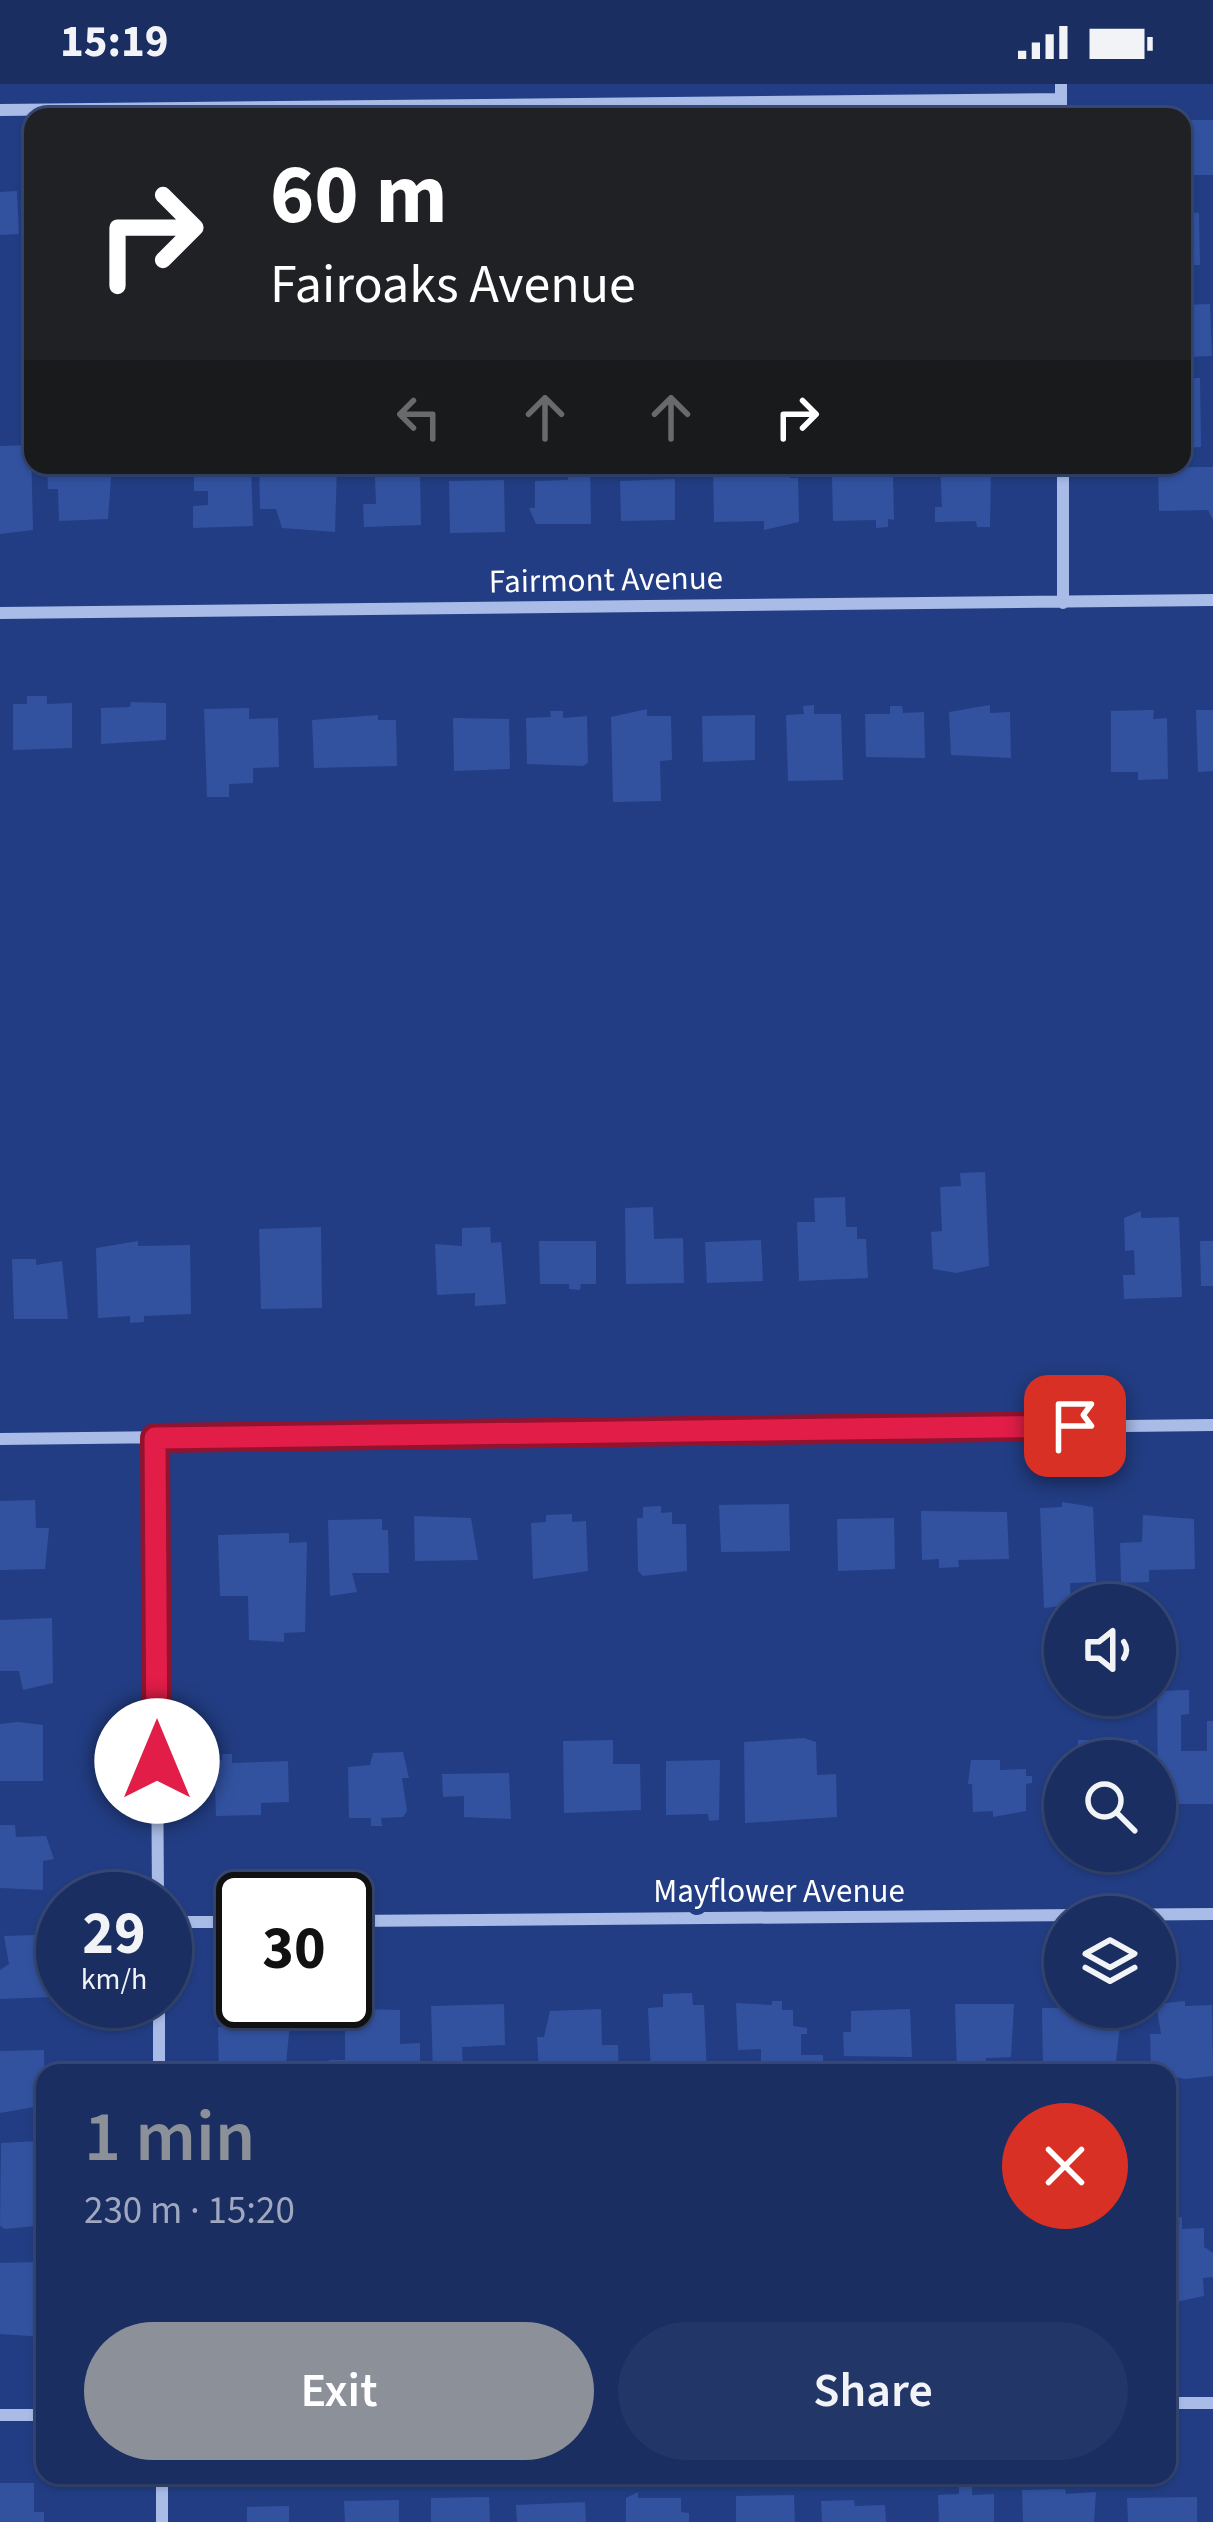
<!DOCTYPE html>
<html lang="en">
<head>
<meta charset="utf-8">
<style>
	:root { --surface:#1a2e62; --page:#233668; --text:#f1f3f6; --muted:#9fa8be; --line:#384a77; --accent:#8c9099 }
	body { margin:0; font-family:"Source Sans 3",sans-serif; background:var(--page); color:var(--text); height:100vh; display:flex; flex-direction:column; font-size:45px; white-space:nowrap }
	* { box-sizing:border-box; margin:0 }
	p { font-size:39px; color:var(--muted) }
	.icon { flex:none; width:66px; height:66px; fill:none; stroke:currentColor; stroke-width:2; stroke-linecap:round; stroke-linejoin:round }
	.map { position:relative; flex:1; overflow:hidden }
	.drawer { position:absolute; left:36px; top:1980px; width:1140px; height:420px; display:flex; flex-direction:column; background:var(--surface); border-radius:24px; box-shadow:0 3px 9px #0004,0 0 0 3px var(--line) }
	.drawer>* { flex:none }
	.hud { position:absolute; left:24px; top:24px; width:1167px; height:366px; border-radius:24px; box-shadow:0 3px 9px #0004,0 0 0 3px var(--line); background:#202124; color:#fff; overflow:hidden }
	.buttons { position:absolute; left:1044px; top:1500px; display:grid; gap:24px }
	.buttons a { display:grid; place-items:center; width:132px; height:132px; border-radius:50%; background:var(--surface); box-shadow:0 3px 9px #0004,0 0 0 3px var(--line); font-size:60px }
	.speed { position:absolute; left:36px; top:1788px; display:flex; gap:24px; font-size:60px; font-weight:700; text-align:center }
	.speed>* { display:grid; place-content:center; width:156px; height:156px; border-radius:50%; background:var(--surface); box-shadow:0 3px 9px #0004,0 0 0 3px var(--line); line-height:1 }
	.speed small { font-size:30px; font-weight:400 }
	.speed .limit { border:6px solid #111; border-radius:18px; background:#fff; color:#111 }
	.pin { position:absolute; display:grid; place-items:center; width:102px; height:102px; color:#fff; margin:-51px; border-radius:24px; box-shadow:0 6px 18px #0006 }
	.me { position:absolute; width:132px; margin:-66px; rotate:0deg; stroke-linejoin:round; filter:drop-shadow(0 0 9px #0008) }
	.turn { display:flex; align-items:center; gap:42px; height:252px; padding:0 48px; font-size:54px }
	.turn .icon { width:156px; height:156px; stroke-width:2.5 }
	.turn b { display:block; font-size:84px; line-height:102px }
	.lanes { display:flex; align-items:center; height:114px; padding:0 48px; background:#0003; justify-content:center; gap:60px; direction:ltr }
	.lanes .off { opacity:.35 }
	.round { display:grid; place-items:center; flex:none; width:126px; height:126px; border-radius:63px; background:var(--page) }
	.headline { display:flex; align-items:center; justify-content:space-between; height:204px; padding:0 48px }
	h1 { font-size:72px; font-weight:600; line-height:90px; color:var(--accent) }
	.cta { display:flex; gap:24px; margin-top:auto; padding:24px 48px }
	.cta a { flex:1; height:138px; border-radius:72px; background:var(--accent); color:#fff; font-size:48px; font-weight:600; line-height:138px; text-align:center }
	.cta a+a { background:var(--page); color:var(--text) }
	.status { display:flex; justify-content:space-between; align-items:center; height:84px; padding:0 60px; background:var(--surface); direction:ltr }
	.status svg { height:33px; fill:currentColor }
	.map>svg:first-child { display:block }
	.building { fill:#3252a0 }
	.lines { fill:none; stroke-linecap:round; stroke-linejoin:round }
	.street { stroke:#a9bce8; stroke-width:12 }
	.route-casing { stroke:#92132f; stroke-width:30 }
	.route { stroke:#e11d48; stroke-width:21 }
	.labels { text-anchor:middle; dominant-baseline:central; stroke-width:12; stroke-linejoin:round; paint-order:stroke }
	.street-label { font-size:33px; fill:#fff; stroke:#223d83 }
</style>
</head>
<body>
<div class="status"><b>15:19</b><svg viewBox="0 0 49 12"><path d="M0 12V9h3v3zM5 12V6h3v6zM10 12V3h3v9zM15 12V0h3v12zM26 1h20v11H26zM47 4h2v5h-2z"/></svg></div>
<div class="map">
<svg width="1213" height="2438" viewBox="0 0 1213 2438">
	<rect width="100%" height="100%" fill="#223d83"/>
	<path class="building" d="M1182,36H1213V91H1182Z
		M17,107L19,150L0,151V108Z
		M1182,128L1199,129L1200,181H1182Z
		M1210,220L1212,272L1182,273V221Z
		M1182,294H1200L1201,363L1182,364Z
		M31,361L33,446L0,450V362Z
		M47,381H112L108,435L59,437L58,405H48Z
		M194,381H251L253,442L193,444V422L208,421V407H194Z
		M259,381H337L335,448L282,444L276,425H260Z
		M568,381H590L591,440H536L529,424H535V397L568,396Z
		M713,381H790V394H798L799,438L764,446V437L714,438Z
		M940,381H991L990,443H977L976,437L935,438V423H942Z
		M1171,383H1213V436L1208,426L1159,427L1158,385Z
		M893,391L894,436L888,435V443L876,444V436L833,437L832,392Z
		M420,392L421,441L364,443L363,420H376L375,393Z
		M675,395V436L621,437L620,397Z
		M504,396L505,448L450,449L449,397Z
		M27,612H47V620L72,619V664L13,666V620H27Z
		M131,618L166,619V656L101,660V624L130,623Z
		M814,621V630H841L843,696L788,697L786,631L804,630L803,622Z
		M990,621V629L1010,628L1011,674L951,671L949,628Z
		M890,622H902L903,629L924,628L925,674L866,673L865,630H890Z
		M249,624V635L278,634L279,683L253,684V699L229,700V713H207L204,625Z
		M647,625V632H671L672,676L660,677L661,717L613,718L611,633Z
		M1154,626L1153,635L1167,634L1168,695L1138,696V688H1111V627Z
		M1196,626H1213V687L1198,688Z
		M550,627H563V634L587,632L588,679L583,682L527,680L526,634L551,633Z
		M378,631V636H396L397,682L314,684L312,636Z
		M755,631V676L703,678L702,632Z
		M453,634L509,635L510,685L454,687Z
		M985,1088L989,1182L956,1189L933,1185L931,1148L942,1147L940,1103L961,1102L960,1089Z
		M845,1113L846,1143H857V1155H866L868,1194L799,1197L797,1138H815L814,1114Z
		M653,1123L654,1155L683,1154L684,1199L626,1200L625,1124Z
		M1141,1127V1134L1179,1133L1182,1213L1124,1215L1123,1191H1135L1134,1166L1125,1167L1124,1134Z
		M321,1143L322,1224L261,1225L259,1145Z
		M490,1143L491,1159L501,1158L506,1220L475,1222V1209L437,1211L435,1160L462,1162V1144Z
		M761,1156L763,1197L707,1199L705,1158Z
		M138,1157V1162L190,1161L191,1230L144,1232V1238L130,1239V1232L98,1234L96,1164Z
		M539,1157H596V1200H581L580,1206L569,1205V1200H540Z
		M1200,1157H1213V1202H1201Z
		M12,1175H36V1181L62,1177L68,1235H14Z
		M35,1416L36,1444H49L45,1485L0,1486V1417Z
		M1062,1418L1093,1423L1096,1498L1070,1499L1071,1521L1044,1524L1040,1424L1062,1423Z
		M789,1420L790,1467L721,1468L719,1421Z
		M661,1422V1429L672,1428V1440H686L687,1487L643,1492L638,1487L637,1434H643V1423Z
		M921,1427L1007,1428L1009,1475L958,1476L959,1483L939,1484V1475L922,1476Z
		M572,1430V1438L586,1437L588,1487L533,1495L531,1439L546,1438V1431Z
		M1143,1431L1194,1435L1195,1485L1149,1486V1498L1121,1499L1120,1459L1142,1458Z
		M414,1432L471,1434L478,1476L415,1477Z
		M894,1434L895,1485L838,1487L837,1435Z
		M382,1435V1446H388L389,1489H352L357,1508L330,1512L328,1436Z
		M289,1449V1459L307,1458L305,1548L284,1549V1558L249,1556L248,1512H220L218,1451Z
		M52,1534L53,1599L23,1606L19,1587H0V1536Z
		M1189,1606V1630L1181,1631V1667H1207V1637H1213V1720H1174V1707H1158L1157,1607Z
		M18,1638L43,1641V1697H0V1640Z
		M804,1654L816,1658L817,1691L836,1690L837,1733L745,1739L744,1658Z
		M613,1656V1680H640L641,1726L564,1729L563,1657Z
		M1078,1656H1138L1140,1674L1078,1677Z
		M403,1668L409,1694H402L407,1727L403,1733L381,1734L382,1742H371V1734H349L348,1683L370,1681L373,1669Z
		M222,1670H232V1679L288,1677L289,1718L261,1719V1731L216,1732L214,1677L222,1676Z
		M720,1676L719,1736L709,1737L708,1730L666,1731V1677Z
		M971,1676H1000V1686L1026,1685V1692H1032V1699L1026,1700V1727L993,1733V1727L973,1728L972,1700H968Z
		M509,1689L511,1735L464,1733V1712L443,1713L442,1690Z
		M0,1741H15L16,1753L46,1752L54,1775L43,1777V1806L0,1804Z
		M35,1851V1862H51L52,1883H59L53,1913L0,1915V1886L9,1880L4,1852Z
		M692,1909L693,1921H704L707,1989H651L648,1924L663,1923V1910Z
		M772,1917H782V1926H793V1942L807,1944V1950H801V1971H823V1989H761V1965L738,1966L736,1919L772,1921Z
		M1185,1917V1922L1212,1921L1213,1992L1185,1995L1151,1988L1150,1950H1161L1156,1920Z
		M504,1920L505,1961L462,1963L463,1988L433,1989L431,1922Z
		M955,1920H1014L1011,1973L986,1974V1989H957Z
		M1112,1923V1942H1120L1115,1985L1043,1986L1042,1924Z
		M358,1925L400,1926V1960L420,1959V1989H329V1976H345V1926Z
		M601,1925L602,1961H618L619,1989H539L537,1953H544L550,1927Z
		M910,1925L912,1973L844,1972L843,1948H851V1927Z
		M291,1931L285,1989L277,1984L219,1989L218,1943H242L247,1932Z
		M44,1966L45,2021L0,2029V1967Z
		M39,2057L45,2141L5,2145L0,2142L1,2059Z
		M1182,2133V2145L1204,2144V2163L1213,2169V2193L1203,2194L1204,2212L1171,2219L1167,2134Z
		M41,2178L45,2253L0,2250V2179Z
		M0,2399H34V2428H44V2438H0Z
		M959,2402H972V2411L994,2410V2438H939L938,2411L959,2410Z
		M1065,2405L1066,2410L1096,2408L1094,2438H1023L1022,2406Z
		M638,2408V2414H681V2428L689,2429V2438H626V2414Z
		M794,2411L795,2438H736V2412Z
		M489,2413L490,2438H431V2414Z
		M1197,2413V2438H1128L1127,2414Z
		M399,2416V2438H345L344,2417Z
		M854,2416L855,2422L885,2421L886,2438H822L821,2417Z
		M585,2418L586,2438H517L516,2421Z
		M289,2422V2438H247V2423Z"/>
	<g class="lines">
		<path class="street" d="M1061,0V33
			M0,26L1061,15
			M1063,381V519
			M0,529L1213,516
			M155,1354L158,1815
			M0,1355L1213,1341
			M345,1837L1213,1830
			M165,1838H243
			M159,1917V1989
			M1167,2319H1213
			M0,2331H45
			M162,2391V2438"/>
	</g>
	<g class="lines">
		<g class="route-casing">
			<path id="route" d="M157,1677L155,1354L1075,1342"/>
		</g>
		<use href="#route" class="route"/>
	</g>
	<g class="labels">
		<g class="street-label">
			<text transform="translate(606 496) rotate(-1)">Fairmont Avenue</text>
			<text x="779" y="1807">Mayflower Avenue</text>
		</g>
	</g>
</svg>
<div class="buttons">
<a><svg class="icon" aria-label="sound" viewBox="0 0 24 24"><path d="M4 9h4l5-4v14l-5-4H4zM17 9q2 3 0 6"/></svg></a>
<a><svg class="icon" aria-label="search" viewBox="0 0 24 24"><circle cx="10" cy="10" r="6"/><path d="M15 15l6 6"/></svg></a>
<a><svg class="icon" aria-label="layers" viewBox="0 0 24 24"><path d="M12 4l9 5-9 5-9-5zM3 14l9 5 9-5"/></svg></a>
</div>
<div class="speed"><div>29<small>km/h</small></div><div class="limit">30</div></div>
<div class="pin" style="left:1075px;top:1342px;background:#d93025"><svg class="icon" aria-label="arrive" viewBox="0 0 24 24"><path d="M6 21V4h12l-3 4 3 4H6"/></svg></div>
<svg class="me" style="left:157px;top:1677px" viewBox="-20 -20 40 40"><circle r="19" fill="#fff"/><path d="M0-13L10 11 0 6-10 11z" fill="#e11d48"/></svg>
<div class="hud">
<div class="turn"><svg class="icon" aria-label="right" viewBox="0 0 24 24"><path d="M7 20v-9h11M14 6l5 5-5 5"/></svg><div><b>60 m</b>Fairoaks Avenue</div></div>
<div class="lanes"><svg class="icon off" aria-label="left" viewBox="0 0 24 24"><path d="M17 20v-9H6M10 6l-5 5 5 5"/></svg><svg class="icon off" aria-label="ahead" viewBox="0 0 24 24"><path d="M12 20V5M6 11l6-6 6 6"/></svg><svg class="icon off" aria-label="ahead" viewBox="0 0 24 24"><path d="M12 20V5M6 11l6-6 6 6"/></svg><svg class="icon" aria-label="right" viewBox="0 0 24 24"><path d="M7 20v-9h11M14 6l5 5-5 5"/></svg></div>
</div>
<section class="drawer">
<div class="headline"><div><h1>1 min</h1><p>230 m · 15:20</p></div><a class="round" style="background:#d93025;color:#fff"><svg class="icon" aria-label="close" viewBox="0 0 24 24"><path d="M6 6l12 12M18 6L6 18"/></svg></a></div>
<div class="cta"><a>Exit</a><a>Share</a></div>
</section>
</div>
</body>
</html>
